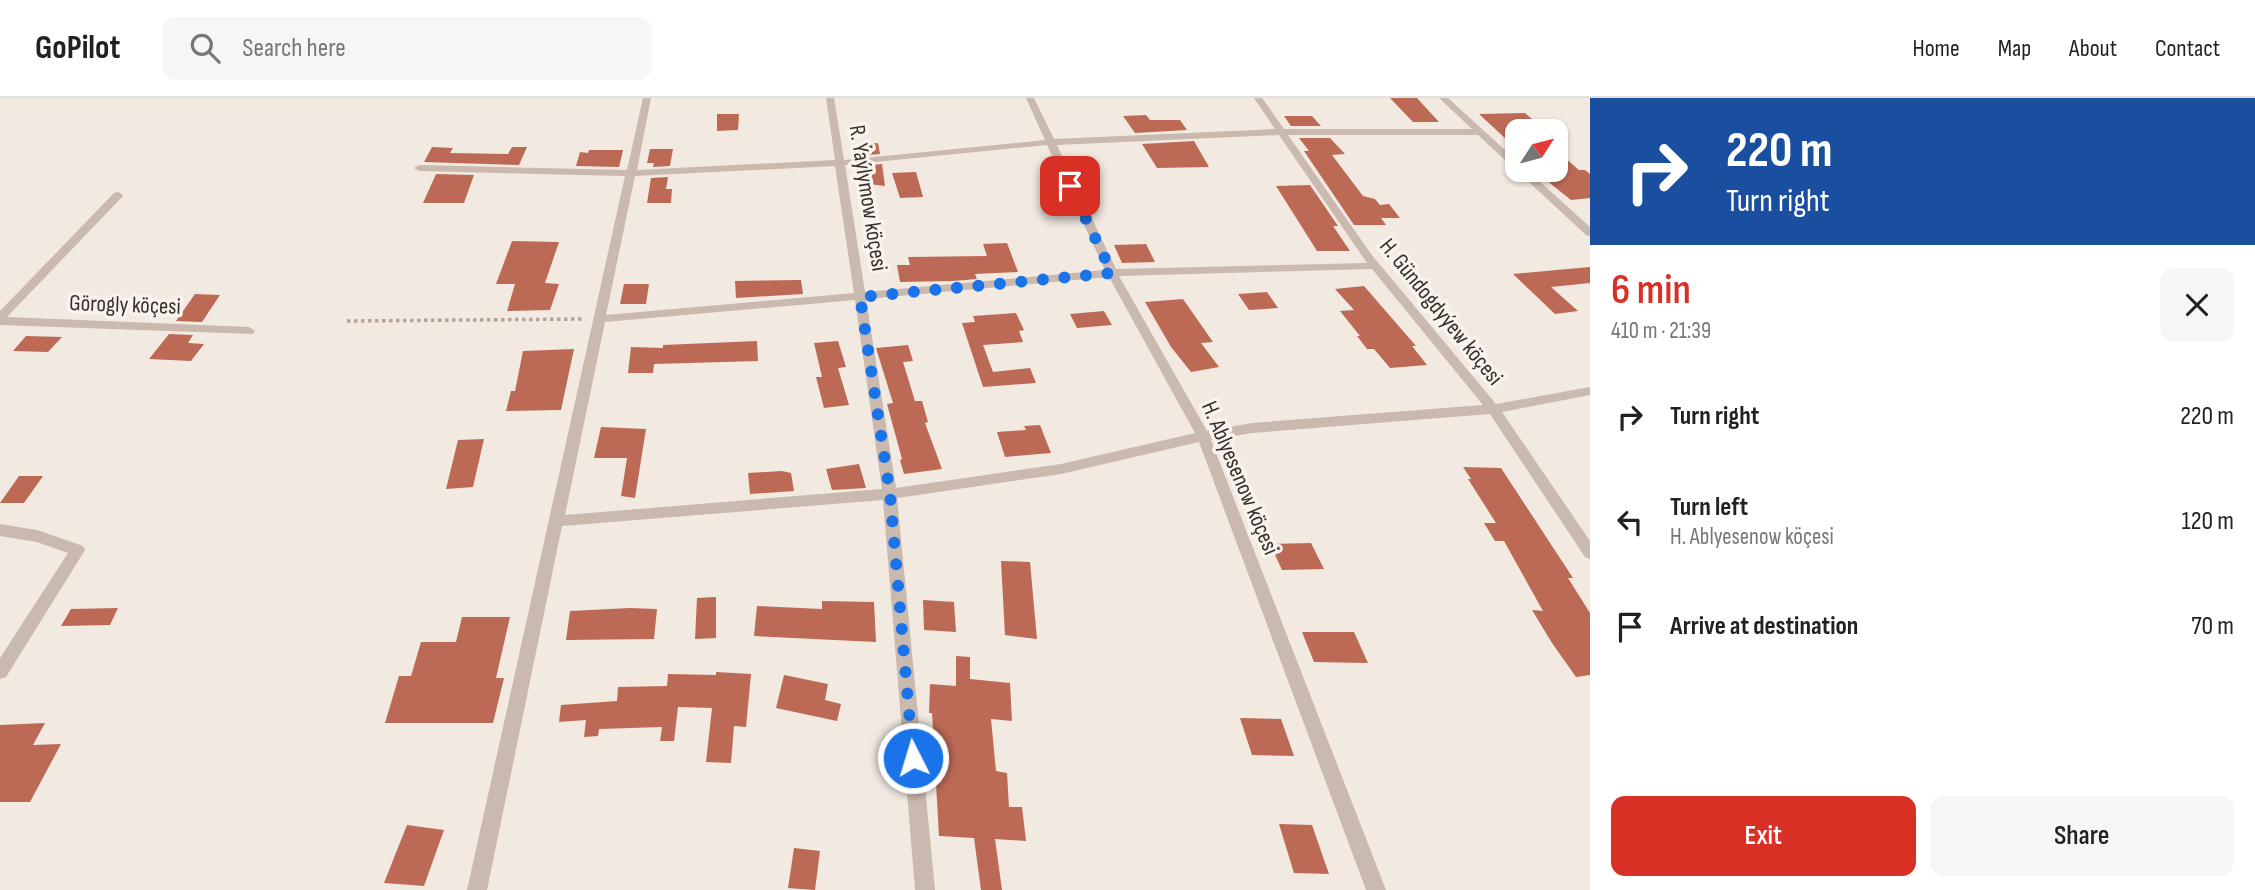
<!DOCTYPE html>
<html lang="en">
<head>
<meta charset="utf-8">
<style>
	:root { --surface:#fff; --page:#f6f6f6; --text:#222; --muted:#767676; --line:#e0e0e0; --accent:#d93025 }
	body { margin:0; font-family:"Sofia Sans Condensed",sans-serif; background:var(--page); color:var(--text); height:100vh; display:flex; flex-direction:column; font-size:26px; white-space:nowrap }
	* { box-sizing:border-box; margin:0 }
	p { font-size:23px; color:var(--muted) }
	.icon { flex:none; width:38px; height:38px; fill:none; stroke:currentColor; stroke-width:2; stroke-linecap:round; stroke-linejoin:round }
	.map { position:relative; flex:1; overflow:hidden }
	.details { display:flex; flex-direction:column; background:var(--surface); width:665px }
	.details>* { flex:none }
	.guide { background:#1a4fa0; color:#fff; overflow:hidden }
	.needle { width:46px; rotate:54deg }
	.controls { position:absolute; left:1505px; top:21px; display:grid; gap:14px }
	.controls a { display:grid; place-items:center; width:63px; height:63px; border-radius:14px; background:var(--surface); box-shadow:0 2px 5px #0004; font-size:35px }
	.pin { position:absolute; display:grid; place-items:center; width:60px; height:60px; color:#fff; margin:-30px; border-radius:14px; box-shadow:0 4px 10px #0006 }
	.me { position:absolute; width:77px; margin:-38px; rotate:355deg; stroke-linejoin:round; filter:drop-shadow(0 0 5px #0008) }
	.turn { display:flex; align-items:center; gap:24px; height:147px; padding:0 21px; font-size:32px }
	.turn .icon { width:91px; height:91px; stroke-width:2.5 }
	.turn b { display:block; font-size:49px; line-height:60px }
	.round { display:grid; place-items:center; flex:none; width:74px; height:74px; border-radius:14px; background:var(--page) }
	.headline { display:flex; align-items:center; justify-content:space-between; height:119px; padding:0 21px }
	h1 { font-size:42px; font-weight:600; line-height:52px; color:var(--accent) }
	.cta { display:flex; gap:14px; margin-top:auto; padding:14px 21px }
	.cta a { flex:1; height:80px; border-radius:14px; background:var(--accent); color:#fff; font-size:28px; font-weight:600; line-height:80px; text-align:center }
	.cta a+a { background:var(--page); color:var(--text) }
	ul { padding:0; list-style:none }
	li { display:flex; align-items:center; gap:21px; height:105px; padding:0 21px }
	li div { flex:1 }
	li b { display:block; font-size:26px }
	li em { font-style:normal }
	header { display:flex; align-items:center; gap:42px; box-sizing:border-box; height:98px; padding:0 35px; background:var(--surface); border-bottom:2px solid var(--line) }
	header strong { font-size:33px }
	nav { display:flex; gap:38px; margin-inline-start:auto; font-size:24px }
	.search { width:490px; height:63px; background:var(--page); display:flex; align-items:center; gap:18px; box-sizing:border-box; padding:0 24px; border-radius:14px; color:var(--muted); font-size:26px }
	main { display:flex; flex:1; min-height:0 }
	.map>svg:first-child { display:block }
	.building { fill:#bc6a55 }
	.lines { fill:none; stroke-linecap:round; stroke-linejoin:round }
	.path { stroke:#b5a398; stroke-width:3.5; stroke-dasharray:3.5 3.5; stroke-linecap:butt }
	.minor { fill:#c9b9ae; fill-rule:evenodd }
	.route { stroke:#1a73e8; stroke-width:12; stroke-dasharray:0 21.6 }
	.labels { text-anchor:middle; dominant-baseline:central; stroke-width:7; stroke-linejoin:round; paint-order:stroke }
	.street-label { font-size:23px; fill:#382f2c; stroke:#f9f3ee }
</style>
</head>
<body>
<header>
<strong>GoPilot</strong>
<div class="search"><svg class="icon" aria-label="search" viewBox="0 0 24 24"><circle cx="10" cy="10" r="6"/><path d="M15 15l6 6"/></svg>Search here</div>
<nav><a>Home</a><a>Map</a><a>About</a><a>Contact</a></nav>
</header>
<main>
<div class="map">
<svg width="1590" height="792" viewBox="0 0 1590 792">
	<rect width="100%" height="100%" fill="#f2e9e1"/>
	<path class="building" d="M1390,0H1417L1439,24H1413Z
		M1525,15L1546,33H1517V42H1507L1479,16Z
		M717,16H739L738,32L717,33Z
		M1146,17L1150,22H1180L1187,32L1135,35L1123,18Z
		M1284,18H1312L1321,28H1291Z
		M1299,40H1330L1345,56L1332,57L1363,98L1375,101L1380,107L1389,106L1400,120H1381L1386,127H1354L1304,53H1309Z
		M1194,43L1209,69L1157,70L1142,46Z
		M878,45L880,56L856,58L855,48Z
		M432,49L453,50L450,55L508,56L512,49H527L519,67L424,64Z
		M650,51H673L670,68L653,69L654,65H647Z
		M589,52H623L619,69L576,68L580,54L588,55Z
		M1556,52L1579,72H1585L1590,76V100L1571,102L1536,74L1556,73Z
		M882,66L885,88L860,85L858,68Z
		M916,74L923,99L900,100L892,75Z
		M436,76L474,77L464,105H423Z
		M668,79L666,91H672L671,105H647L651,80Z
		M1310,87L1338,128H1333L1350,153H1317L1276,88Z
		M512,143L559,144L545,185L559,186L550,212L507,213L515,186H496Z
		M1007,145L1018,174L975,176L977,181L953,183L900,184L897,167H910L908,159L987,158L983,146Z
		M1146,146L1155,164L1122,165L1114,147Z
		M1590,169V185L1551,189L1578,213L1555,216L1513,176Z
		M801,182L803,196L736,200L735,183Z
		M624,186H649L646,206H620Z
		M1364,188L1416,248H1412L1427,267L1390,270L1374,251H1367L1357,238H1360L1340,213L1354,212L1335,191Z
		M1267,194L1278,210L1249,212L1238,196Z
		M195,196L220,197L202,224L176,223Z
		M1183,201L1213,244L1201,245L1219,269L1191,274L1171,249L1145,204Z
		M1104,213L1112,227L1077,230L1070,216Z
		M1016,215L1024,232L1019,233L1023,244L983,247L993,274L1030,270L1036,285L983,289L962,225L975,224L973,218Z
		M169,236L193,237L188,245L204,246L191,263L149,261Z
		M26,238L62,239L48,254L13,253Z
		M757,243L758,263L654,266L653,275H628L631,249L663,250V247Z
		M838,243L846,269L838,270L849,307L824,310L816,279H822L814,245Z
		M908,247L913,263L903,264L915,303H922L928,324L925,325L942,371L904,376L900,362L902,361L887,306L893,305L876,250Z
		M574,251L561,312L506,313L511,293H515L523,253Z
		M1040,327L1051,355L1005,359L997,334L1026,332L1024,328Z
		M601,329L646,331L635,400L621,398L627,360H594Z
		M484,341L473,389L446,391L458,342Z
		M859,366L866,390L832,392L826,371Z
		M1463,369L1501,370L1573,480H1568L1590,515V577L1576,579L1552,545L1532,512L1543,513L1504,443H1495L1484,425H1496L1468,381H1471Z
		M782,373L791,375L794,393L750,396L748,375Z
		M19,378H43L24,405H0Z
		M1311,445L1324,471L1282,472L1270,446Z
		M1001,463L1030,464L1037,541L1005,537Z
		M716,499V540L695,541L697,500Z
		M923,502L954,504L956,534L924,532Z
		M822,503L874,504L876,544L754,538L757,508L822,511Z
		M118,510L110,527L61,528L71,511Z
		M630,510L657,511L654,541L566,542L570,513Z
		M462,519H510L496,580H504L493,625H385L399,578H411L421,544H456Z
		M1302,534H1354L1368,565L1314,564Z
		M956,558L970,559V581L1010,585L1012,623L991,621L996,673L1007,675L1009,709H1022L1026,743L995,741L1002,792H981L974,740L939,738L932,615H929L930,586L956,588Z
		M716,574L751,576L746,629L734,628L731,665L706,664L712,610L678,609L674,643H660L662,629L599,631L598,638L584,639L586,622L559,624L561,607L617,603L618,589L667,588L668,576L716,577Z
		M784,577L828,586L825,602L841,606L837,623L776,610Z
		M1240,620L1281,621L1294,658L1252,657Z
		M45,625L33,647L61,646L30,704H0V627Z
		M1279,726L1312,727L1329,776L1294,775Z
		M407,727L444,732L424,788L384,785Z
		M794,750L820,753L815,792L788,790Z"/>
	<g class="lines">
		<path class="path" d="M347,223L584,221"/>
		<path class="minor" d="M643,0H651L637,72L835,62L826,0H834L844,62L1045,42L1026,0H1034L1054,41L1275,31L1254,0H1262L1284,31H1472L1439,0H1448L1517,63V72H1527L1590,129V138L1586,137L1478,37H1288L1371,156L1496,306L1590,289V297L1502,314L1590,443V461L1585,459L1490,316L1252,335L1211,342L1386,792H1366L1199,344L1061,376L897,400L935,792H915L883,402L562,428L487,792H467L625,78L419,73L414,70L419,67L627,72ZM1279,37L1367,165L1116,171L1057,47ZM1047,47L1105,172L865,194L845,67ZM835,68L854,195L606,217L635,78ZM1372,171L1483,307L1252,325L1207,333L1119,178ZM1109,179L1195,335L1061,366L896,390L866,201ZM855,202L882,391L565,417L605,224Z
			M118,94L123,97L122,99L7,219L249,229L255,233L253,236L0,227V213L114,95Z
			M0,426L37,432L83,448L85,452L6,579L0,581V560L68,455L37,444L0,438Z"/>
	</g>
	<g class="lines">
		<path class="route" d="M913,660L890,396L860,199L1112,175L1070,88"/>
	</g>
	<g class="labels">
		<g class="street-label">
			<text transform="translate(868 100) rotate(81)">R. Ýaýlymow köçesi</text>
			<text transform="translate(125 207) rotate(2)">Görogly köçesi</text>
			<text transform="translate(1441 214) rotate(51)">H. Gündogdyýew köçesi</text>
			<text transform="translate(1240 380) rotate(67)">H. Ablyesenow köçesi</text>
		</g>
	</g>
</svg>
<div class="controls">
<a><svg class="needle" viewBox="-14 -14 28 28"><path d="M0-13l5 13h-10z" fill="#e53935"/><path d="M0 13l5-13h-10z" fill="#767676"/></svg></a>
</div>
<div class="pin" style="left:1070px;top:88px;background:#d93025"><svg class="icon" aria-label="arrive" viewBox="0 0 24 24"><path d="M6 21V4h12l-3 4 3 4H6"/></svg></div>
<svg class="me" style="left:913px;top:660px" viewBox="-20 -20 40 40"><circle r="17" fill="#1a73e8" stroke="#fff" stroke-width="3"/><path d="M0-11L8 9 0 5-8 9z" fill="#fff"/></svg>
</div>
<section class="details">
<div class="guide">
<div class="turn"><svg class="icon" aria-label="right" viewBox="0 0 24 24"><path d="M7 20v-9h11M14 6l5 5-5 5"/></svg><div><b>220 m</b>Turn right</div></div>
</div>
<div class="headline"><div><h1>6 min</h1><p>410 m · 21:39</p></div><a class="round"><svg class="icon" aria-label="close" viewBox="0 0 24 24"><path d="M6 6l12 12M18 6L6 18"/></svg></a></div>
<ul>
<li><svg class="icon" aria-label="right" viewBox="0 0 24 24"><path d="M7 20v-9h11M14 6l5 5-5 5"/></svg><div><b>Turn right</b></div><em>220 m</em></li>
<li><svg class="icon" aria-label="left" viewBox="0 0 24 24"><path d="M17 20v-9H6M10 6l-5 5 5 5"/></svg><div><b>Turn left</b><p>H. Ablyesenow köçesi</p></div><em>120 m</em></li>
<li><svg class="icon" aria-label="arrive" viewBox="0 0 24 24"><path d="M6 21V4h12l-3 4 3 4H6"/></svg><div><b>Arrive at destination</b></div><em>70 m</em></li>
</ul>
<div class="cta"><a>Exit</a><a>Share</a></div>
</section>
</main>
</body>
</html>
